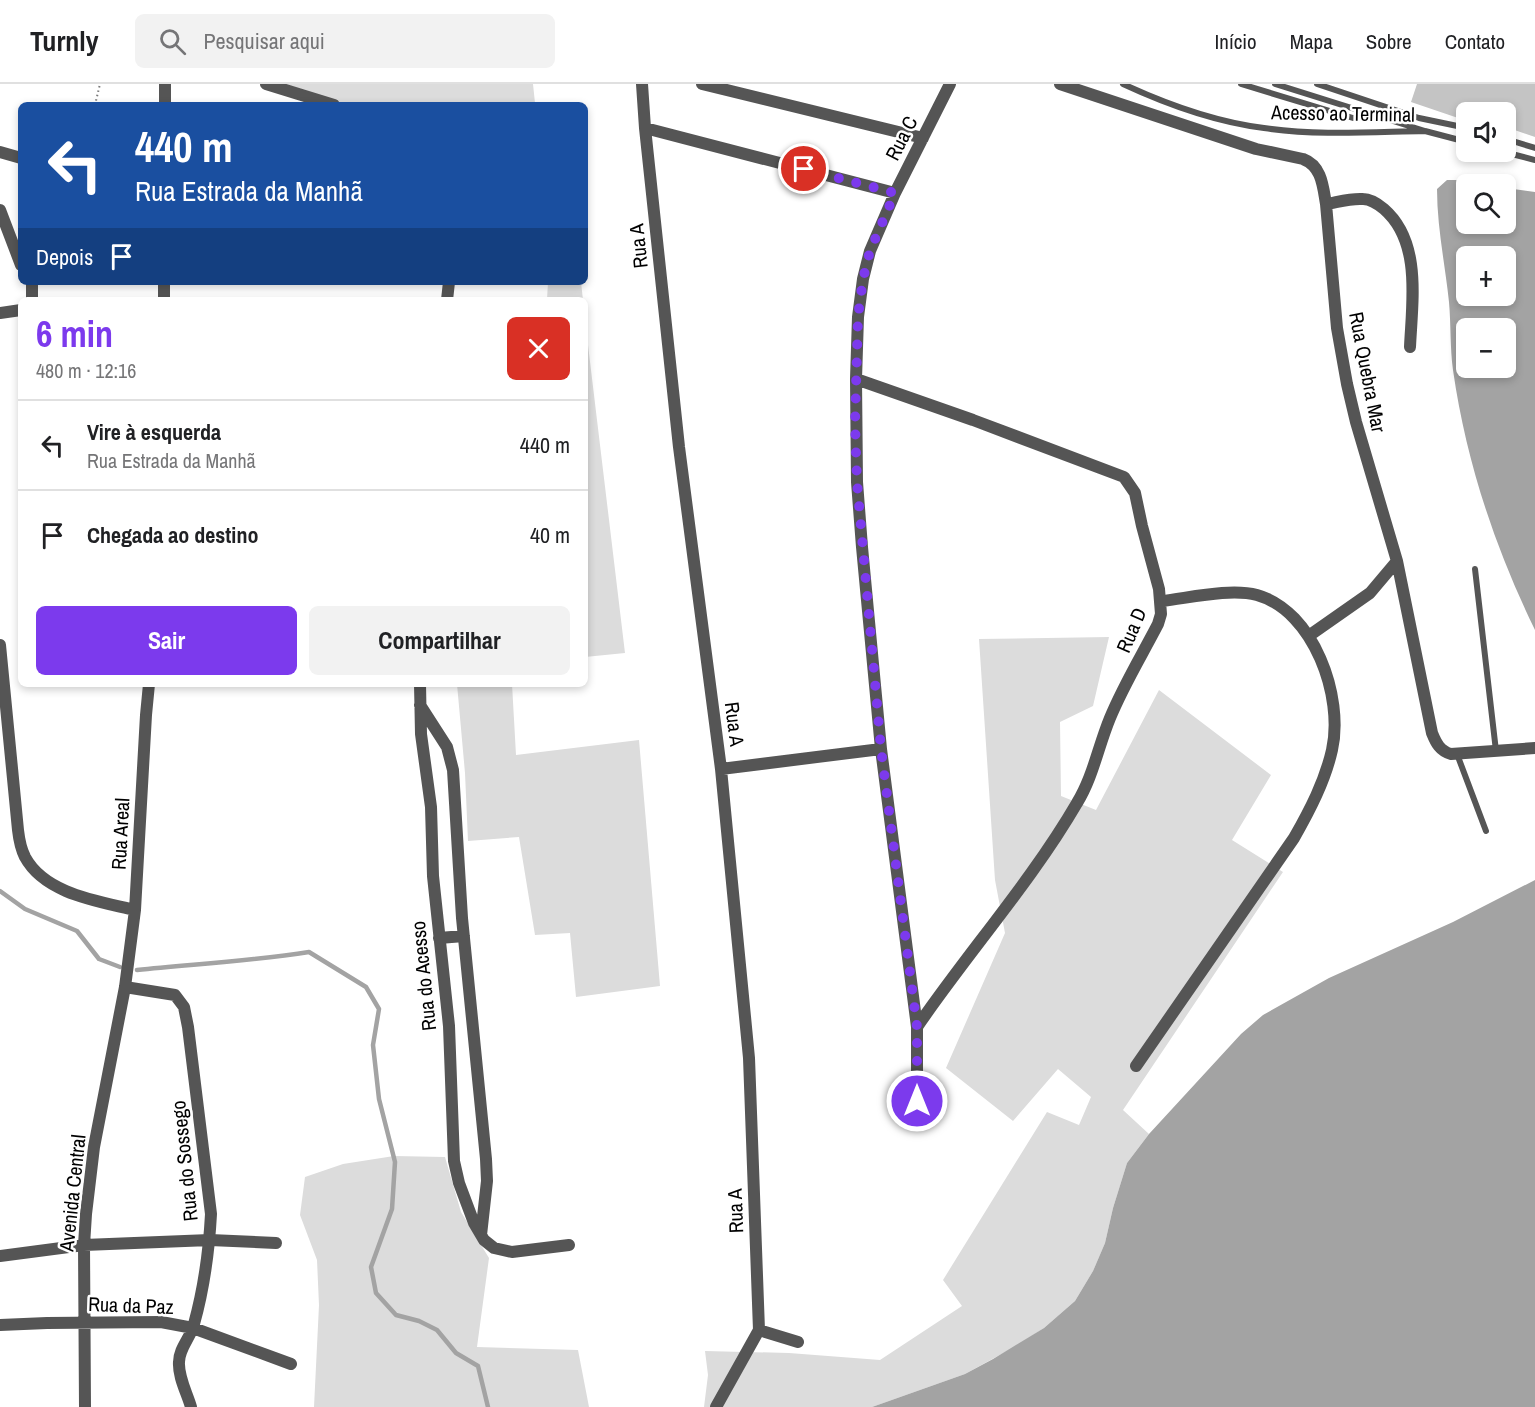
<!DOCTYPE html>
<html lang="pt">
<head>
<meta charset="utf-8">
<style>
	:root { --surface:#fff; --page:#f2f2f2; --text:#202124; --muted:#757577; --line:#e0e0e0; --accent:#7c3aed }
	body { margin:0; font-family:"Archivo Narrow",sans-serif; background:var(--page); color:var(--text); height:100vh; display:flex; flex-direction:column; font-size:22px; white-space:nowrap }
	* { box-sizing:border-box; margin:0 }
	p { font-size:20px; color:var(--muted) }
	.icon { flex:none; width:33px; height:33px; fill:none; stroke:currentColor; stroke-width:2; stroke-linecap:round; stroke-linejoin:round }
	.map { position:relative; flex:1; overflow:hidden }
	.drawer { position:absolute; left:18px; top:213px; width:570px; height:390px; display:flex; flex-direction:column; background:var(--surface); border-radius:9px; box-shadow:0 3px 9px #0003 }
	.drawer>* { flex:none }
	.banner { position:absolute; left:18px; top:18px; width:570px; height:183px; border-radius:9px; box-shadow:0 3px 9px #0003; background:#1a4fa0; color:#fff; overflow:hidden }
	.controls { position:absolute; left:1456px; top:18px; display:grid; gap:12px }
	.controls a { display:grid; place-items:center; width:60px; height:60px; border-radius:9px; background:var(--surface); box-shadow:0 3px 9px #0003; font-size:30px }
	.pin { position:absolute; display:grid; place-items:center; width:51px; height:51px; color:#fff; margin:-26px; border:3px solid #fff; border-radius:50%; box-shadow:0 2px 6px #0007 }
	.me { position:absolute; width:66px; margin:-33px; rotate:0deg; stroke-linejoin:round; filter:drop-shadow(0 0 4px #0008) }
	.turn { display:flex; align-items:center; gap:21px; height:126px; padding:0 18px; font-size:27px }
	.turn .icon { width:78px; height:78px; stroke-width:2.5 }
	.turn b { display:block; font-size:42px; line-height:51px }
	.then { display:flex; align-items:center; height:57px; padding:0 18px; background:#0003; gap:12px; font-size:22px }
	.round { display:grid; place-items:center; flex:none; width:63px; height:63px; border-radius:9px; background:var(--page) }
	.headline { display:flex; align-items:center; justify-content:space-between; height:102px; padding:0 18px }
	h1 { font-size:36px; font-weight:700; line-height:45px; color:var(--accent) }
	.action { display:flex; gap:12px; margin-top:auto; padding:12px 18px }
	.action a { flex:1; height:69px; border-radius:9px; background:var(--accent); color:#fff; font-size:24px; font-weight:700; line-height:69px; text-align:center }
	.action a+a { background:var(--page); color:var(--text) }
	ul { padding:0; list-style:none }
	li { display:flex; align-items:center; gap:18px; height:90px; padding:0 18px; border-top:2px solid var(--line) }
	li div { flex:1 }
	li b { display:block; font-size:22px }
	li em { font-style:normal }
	header { display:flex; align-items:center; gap:36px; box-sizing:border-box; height:84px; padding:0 30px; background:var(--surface); border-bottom:2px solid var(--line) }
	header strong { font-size:28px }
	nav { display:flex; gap:33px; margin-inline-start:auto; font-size:21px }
	.search { width:420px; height:54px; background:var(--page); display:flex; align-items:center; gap:15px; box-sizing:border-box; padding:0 21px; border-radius:9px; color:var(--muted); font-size:22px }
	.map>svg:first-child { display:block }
	.green { fill:#dcdcdc }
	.water { fill:#a3a3a3; fill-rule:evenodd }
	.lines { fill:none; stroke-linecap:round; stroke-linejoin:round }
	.stream { stroke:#a3a3a3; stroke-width:4.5 }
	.building { fill:#c4c4c4 }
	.path { stroke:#777; stroke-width:2; stroke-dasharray:1.5 3; stroke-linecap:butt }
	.service { stroke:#555; stroke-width:6 }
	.minor { stroke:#555; stroke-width:12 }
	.route { stroke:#7c3aed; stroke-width:10; stroke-dasharray:0 18 }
	.labels { text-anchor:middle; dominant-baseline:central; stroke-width:5; stroke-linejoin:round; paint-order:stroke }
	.street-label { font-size:20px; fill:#000; stroke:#fff }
</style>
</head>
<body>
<header>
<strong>Turnly</strong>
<div class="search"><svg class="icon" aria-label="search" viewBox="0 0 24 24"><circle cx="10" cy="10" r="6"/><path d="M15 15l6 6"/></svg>Pesquisar aqui</div>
<nav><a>Início</a><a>Mapa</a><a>Sobre</a><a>Contato</a></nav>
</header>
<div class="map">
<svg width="1535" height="1323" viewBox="0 0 1535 1323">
	<rect width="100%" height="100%" fill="#fff"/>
	<path class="green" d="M262,0H533L535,19L554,21H327Z
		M548,198H581L583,216H547Z
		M585,236L625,569L585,573Z
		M1109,553L1093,622L1060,638L1061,712L1096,726L1159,606L1271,691L1232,756L1283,788L1123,1026L1149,1050L1127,1079L1113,1124L1105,1159L1093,1187L1075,1217L1044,1244L1016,1262L965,1290L872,1323H704L708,1291L705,1267L789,1269L880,1276L962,1222L943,1196L1047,1028L1079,1041L1091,1013L1058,985L1013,1037L946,984L1005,849L995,796L979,555Z
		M457,600H512L516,671L639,656L660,902L576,913L570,849L535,851L519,753L468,757L465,689Z
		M394,1072L445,1073L461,1128L489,1174L477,1263L578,1266L589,1323H314L319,1221L317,1176L300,1131L305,1093L343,1080Z"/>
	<path class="water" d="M1447,96H1459L1487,100H1467V140H1506V104L1535,108V546C1495,464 1466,377 1453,286C1450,264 1451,241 1449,218C1445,180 1437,143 1437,105ZM1467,172H1506V212H1467ZM1467,244H1506V284H1467Z
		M1535,796V1323H872L965,1290L993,1275L1044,1244L1075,1217L1093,1187L1105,1159L1113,1124L1127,1079L1149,1050L1241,950L1263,931L1329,894L1453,838Z"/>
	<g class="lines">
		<path class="stream" d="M0,807L25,825L77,847L99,875L120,883
			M137,886C195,880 252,877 309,868L366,903L379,925L373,961L379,1015L395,1078L392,1125L371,1183L376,1209L396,1231L419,1237L437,1246L456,1269L478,1282L488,1323"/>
	</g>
	<path class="building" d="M1417,0H1535V53L1506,43V28H1463L1461,35L1411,18Z"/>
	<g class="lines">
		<path class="path" d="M95,21L100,0"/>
		<path class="service" d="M1123,0C1166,20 1216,38 1264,44C1317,52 1371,48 1425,47
			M1241,0L1353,34L1373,32
			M1275,0L1425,47L1467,58
			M1317,0L1419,34L1467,44
			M1506,55L1535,64
			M1504,68L1535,76
			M1475,485L1496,667
			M1457,670L1486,747"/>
		<path class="minor" d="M266,0L334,21
			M642,0L645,44L679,363L721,685L749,974L759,1246L798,1258
			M702,0L923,54
			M1060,0L1256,65L1303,75C1322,82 1323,103 1326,120L1337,244L1347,300L1356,338L1397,477L1432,649C1436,659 1440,667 1451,670L1535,664
			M165,21V0
			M645,44L895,109
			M0,68L21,74
			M1326,120C1338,118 1351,114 1363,115C1371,115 1378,120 1384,125C1422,158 1412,218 1410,263
			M0,126L21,181
			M32,198V216
			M164,198V216
			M447,216L449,198
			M0,229L21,226
			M856,295L973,336L1124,393L1135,409L1142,442L1159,505L1161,530L1158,540C1142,571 1123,602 1110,634C1098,663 1093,693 1077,719C1031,798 969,867 917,943
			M1310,551L1370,509L1397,477
			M0,561L18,746C19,755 21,765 25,773C45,810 98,817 135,826
			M420,600L421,650L431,723L433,792L449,942L454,1077L459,1099L474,1139L484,1156L494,1164L512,1168L569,1161
			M420,621L447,663L453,686L462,834L486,1075L487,1097L481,1151
			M721,685L881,665
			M439,854L464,852
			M125,903L175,911L184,923L188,943L211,1130C209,1167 204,1204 194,1240C191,1253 179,1264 179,1278C178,1293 187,1309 191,1323
			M1136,982L1294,754C1310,726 1325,697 1332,666C1344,613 1314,527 1257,511C1230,504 1189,514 1162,517
			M917,1017V943L881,665L862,463L857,398L856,295L858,233L863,195L870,167L895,109L950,0
			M0,1172L84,1161L210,1156L276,1159
			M0,1241L47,1239L161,1238L193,1244L291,1280
			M85,1323L84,1161L86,1130L94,1063L125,903L135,826L146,631L149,600
			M716,1323L759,1246"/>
	</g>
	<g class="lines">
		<path class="route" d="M804,85L895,109L870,167L863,195L858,233L855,339L857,398L881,665L917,943V1017"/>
	</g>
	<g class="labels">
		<g class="street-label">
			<text transform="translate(1343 29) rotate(1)">Acesso ao Terminal</text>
			<text transform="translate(901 54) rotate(-63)">Rua C</text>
			<text transform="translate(638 162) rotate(-96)">Rua A</text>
			<text transform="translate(1368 288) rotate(79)">Rua Quebra Mar</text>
			<text transform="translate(1131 546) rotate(-67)">Rua D</text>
			<text transform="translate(735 640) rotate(83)">Rua A</text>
			<text transform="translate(120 750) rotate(-87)">Rua Areal</text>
			<text transform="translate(423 892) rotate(-96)">Rua do Acesso</text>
			<text transform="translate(184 1077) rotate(-96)">Rua do Sossego</text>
			<text transform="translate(72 1109) rotate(-84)">Avenida Central</text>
			<text transform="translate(735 1127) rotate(-92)">Rua A</text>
			<text transform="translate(131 1221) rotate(2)">Rua da Paz</text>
		</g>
	</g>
</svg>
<div class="controls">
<a><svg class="icon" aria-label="sound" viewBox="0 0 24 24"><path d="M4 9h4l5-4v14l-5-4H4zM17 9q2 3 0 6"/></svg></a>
<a><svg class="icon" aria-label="search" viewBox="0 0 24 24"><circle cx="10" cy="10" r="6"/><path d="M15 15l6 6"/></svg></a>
<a>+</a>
<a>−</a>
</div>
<div class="pin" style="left:804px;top:85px;background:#d93025"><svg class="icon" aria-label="arrive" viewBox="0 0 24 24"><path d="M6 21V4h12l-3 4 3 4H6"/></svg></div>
<svg class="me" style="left:917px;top:1017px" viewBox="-20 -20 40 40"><circle r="17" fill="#7c3aed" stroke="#fff" stroke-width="3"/><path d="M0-11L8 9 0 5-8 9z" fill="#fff"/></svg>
<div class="banner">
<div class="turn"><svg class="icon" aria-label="left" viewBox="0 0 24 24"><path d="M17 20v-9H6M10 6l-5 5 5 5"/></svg><div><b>440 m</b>Rua Estrada da Manhã</div></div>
<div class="then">Depois<svg class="icon" aria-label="arrive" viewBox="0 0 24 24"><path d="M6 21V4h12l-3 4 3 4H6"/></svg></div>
</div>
<section class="drawer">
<div class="headline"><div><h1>6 min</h1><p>480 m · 12:16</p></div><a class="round" style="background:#d93025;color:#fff"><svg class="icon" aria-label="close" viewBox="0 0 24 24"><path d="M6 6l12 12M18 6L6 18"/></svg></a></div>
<ul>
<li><svg class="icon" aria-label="left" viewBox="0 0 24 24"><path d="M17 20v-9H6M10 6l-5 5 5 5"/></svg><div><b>Vire à esquerda</b><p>Rua Estrada da Manhã</p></div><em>440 m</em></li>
<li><svg class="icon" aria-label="arrive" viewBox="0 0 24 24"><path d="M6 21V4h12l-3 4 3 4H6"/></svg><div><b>Chegada ao destino</b></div><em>40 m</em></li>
</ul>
<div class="action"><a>Sair</a><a>Compartilhar</a></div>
</section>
</div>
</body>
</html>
